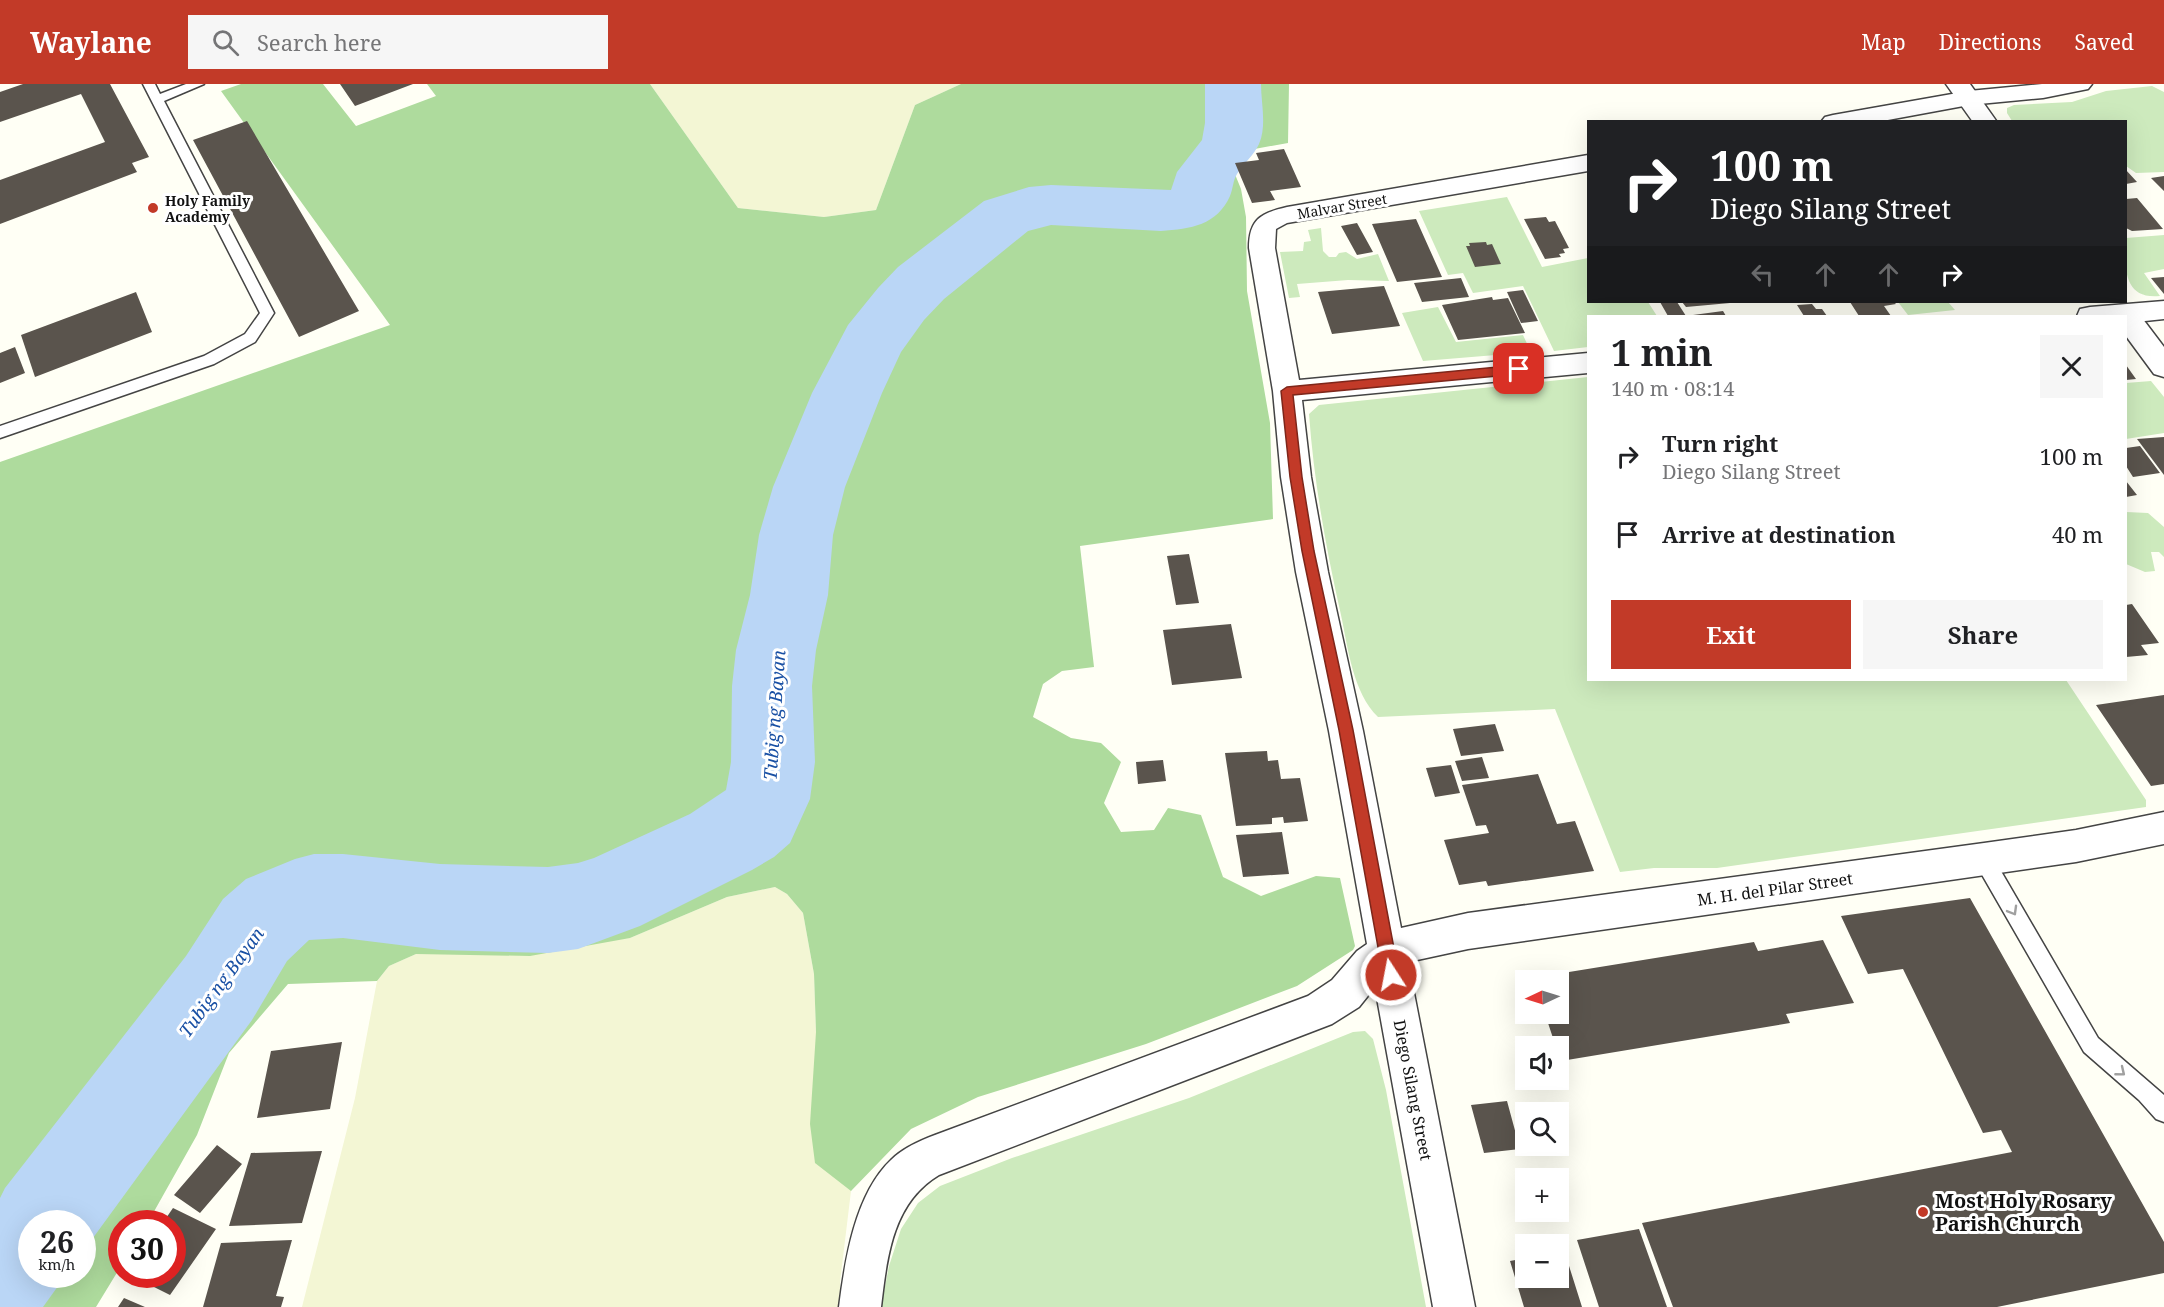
<!DOCTYPE html>
<html lang="en">
<head>
<meta charset="utf-8">
<style>
	:root { --surface:#fff; --page:#f6f6f6; --text:#202124; --muted:#757577; --accent:#c23a28 }
	body { margin:0; font-family:"Noto Serif",serif; background:var(--page); color:var(--text); height:100vh; display:flex; flex-direction:column; font-size:22px; white-space:nowrap }
	* { box-sizing:border-box; margin:0 }
	p { font-size:20px; color:var(--muted) }
	.icon { flex:none; width:33px; height:33px; fill:none; stroke:currentColor; stroke-width:2; stroke-linecap:round; stroke-linejoin:round }
	.map { position:relative; flex:1; overflow:hidden }
	.sheet { position:absolute; left:1587px; top:231px; width:540px; height:366px; display:flex; flex-direction:column; background:var(--surface); border-radius:0px; box-shadow:0 6px 24px #0002 }
	.sheet>* { flex:none }
	.banner { position:absolute; left:1587px; top:36px; width:540px; height:183px; border-radius:0px; box-shadow:0 6px 24px #0002; background:#202124; color:#fff; overflow:hidden }
	.needle { width:39px; rotate:266deg }
	.fabs { position:absolute; left:1515px; top:886px; display:grid; gap:12px }
	.fabs a { display:grid; place-items:center; width:54px; height:54px; border-radius:0px; background:var(--surface); box-shadow:0 6px 24px #0002; font-size:30px }
	.speed { position:absolute; left:18px; top:1126px; display:flex; gap:12px; font-size:30px; font-weight:700; text-align:center }
	.speed>* { display:grid; place-content:center; width:78px; height:78px; border-radius:50%; background:var(--surface); box-shadow:0 6px 24px #0002; line-height:1 }
	.speed small { font-size:15px; font-weight:400 }
	.speed .limit { border:9px solid #d22; background:#fff; color:#111 }
	.pin { position:absolute; display:grid; place-items:center; width:51px; height:51px; color:#fff; margin:-26px; border-radius:12px; box-shadow:0 3px 9px #0006 }
	.me { position:absolute; width:66px; margin:-33px; rotate:349deg; stroke-linejoin:round; filter:drop-shadow(0 0 4px #0008) }
	.turn { display:flex; align-items:center; gap:21px; height:126px; padding:0 24px; font-size:27px }
	.turn .icon { width:78px; height:78px; stroke-width:2.5 }
	.turn b { display:block; font-size:42px; line-height:51px }
	.lanes { display:flex; align-items:center; height:57px; padding:0 24px; background:#0003; justify-content:center; gap:30px; direction:ltr }
	.lanes .off { opacity:.35 }
	.round { display:grid; place-items:center; flex:none; width:63px; height:63px; border-radius:0px; background:var(--page) }
	.head { display:flex; align-items:center; justify-content:space-between; height:102px; padding:0 24px }
	h1 { font-size:36px; font-weight:700; line-height:45px }
	.cta { display:flex; gap:12px; margin-top:auto; padding:12px 24px }
	.cta a { flex:1; height:69px; border-radius:0px; background:var(--accent); color:#fff; font-size:24px; font-weight:700; line-height:69px; text-align:center }
	.cta a+a { background:var(--page); color:var(--text) }
	ul { padding:0; list-style:none }
	li { display:flex; align-items:center; gap:18px; height:78px; padding:0 24px }
	li div { flex:1 }
	li b { display:block; font-size:22px }
	li em { font-style:normal }
	header { display:flex; align-items:center; gap:36px; box-sizing:border-box; height:84px; padding:0 30px; background:var(--accent); color:#fff }
	header strong { font-size:28px }
	nav { display:flex; gap:33px; margin-inline-start:auto; font-size:21px }
	.search { width:420px; height:54px; background:var(--page); display:flex; align-items:center; gap:15px; box-sizing:border-box; padding:0 21px; border-radius:0px; color:var(--muted); font-size:22px }
	.map>svg:first-child { display:block }
	.farmland { fill:#f3f6d4 }
	.green { fill:#cdeabd }
	.forest { fill:#aedb9d; fill-rule:evenodd }
	.lines { fill:none; stroke-linecap:round; stroke-linejoin:round }
	.river { fill:#bad6f6; fill-rule:evenodd }
	.building { fill:#5a544d }
	.service-casing { stroke:#444; stroke-width:3 }
	.minor-casing { stroke:#444; stroke-width:3 }
	.tertiary-casing { stroke:#444; stroke-width:3 }
	.service { fill:#fff; fill-rule:evenodd }
	.minor { fill:#fff; fill-rule:evenodd }
	.tertiary { fill:#fff; fill-rule:evenodd }
	.oneway { stroke:#a0a0a0 }
	.route { fill:#c23a28; stroke:#7e261a; stroke-width:1.5 }
	.poi-dot { fill:#c23a28; stroke:#fff; stroke-width:2 }
	.labels { text-anchor:middle; dominant-baseline:central; stroke-width:6; stroke-linejoin:round; paint-order:stroke }
	.far-poi-label { font-size:14px; font-weight:bold; fill:#111; stroke:#fff; text-anchor:start }
	.far-street-label { font-size:14px; fill:#111; stroke:#fff }
	.street-label { font-size:16px; fill:#111; stroke:#fff }
	.water-label { font-size:18px; font-style:italic; fill:#1950a4; stroke:#fff }
	.near-poi-label { font-size:20px; font-weight:bold; fill:#111; stroke:#fff; text-anchor:start }
</style>
</head>
<body>
<header>
<strong>Waylane</strong>
<div class="search"><svg class="icon" aria-label="search" viewBox="0 0 24 24"><circle cx="10" cy="10" r="6"/><path d="M15 15l6 6"/></svg>Search here</div>
<nav><a>Map</a><a>Directions</a><a>Saved</a></nav>
</header>
<div class="map">
<svg width="2164" height="1223" viewBox="0 0 2164 1223">
	<rect width="100%" height="100%" fill="#fffff5"/>
	<path class="farmland" d="M650,0H961L915,21L876,126L824,133L738,124Z
		M775,803L787,810L803,829L814,890L816,948L846,1094L851,1107L840,1198V1223H302L355,1014L377,897L389,882L416,870L630,854L727,813Z"/>
	<path class="green" d="M2152,2L2164,8V88L2136,89L2126,82V38L2012,37L2007,29V24L2014,21L2072,18L2106,7Z
		M1507,113L1542,183L1588,174V218H1648L1657,232H1588V263L1554,267L1523,202L1473,209L1463,189L1448,191L1419,127Z
		M1321,144L1323,167L1329,173H1336L1339,169L1346,168L1357,175L1378,170L1389,197L1348,196L1297,200L1300,213L1289,214L1280,168L1303,167L1304,158L1311,157L1308,146Z
		M2164,151V185L2144,189L2160,212C2121,216 2125,179 2126,154Z
		M1898,218H1948L1955,226L1908,231Z
		M1438,223L1456,258L1523,251L1531,268L1423,277L1402,229Z
		M1588,293V596H2066L2146,716V723L1717,784H1654L1620,788L1555,625L1378,633C1353,609 1348,564 1341,531C1326,464 1314,399 1309,330L1319,321Z
		M2151,297L2164,313V349L2126,355V299Z
		M2126,428L2148,429L2164,443V473L2159,468H2151L2155,487L2145,488L2126,480Z
		M1365,947L1373,955L1386,1006L1426,1223H881L889,1182L901,1145L918,1119L940,1102L1012,1074L1189,1014L1353,948Z"/>
	<path class="forest" d="M241,0H323L356,42L436,12L427,0H650L738,124L824,133L876,126L915,21L961,0H1289L1288,59L1249,66L1251,72L1234,76L1232,83L1241,105L1246,133L1247,207L1270,339L1273,435L1080,462L1094,583L1062,587L1043,600L1033,633L1071,654L1101,659L1121,678L1104,719L1121,748L1154,746L1168,724L1201,731L1223,793L1261,812L1316,792L1340,794L1355,862L1353,866L1297,902L1146,960L978,1013L911,1045L851,1107L815,1079L810,1040L816,948L814,890L803,829L787,810L775,803L727,813L630,854L530,872L416,870L389,882L377,897L288,900L229,969L197,1051L147,1140H122L121,1182L96,1223H0V378L390,241L221,7ZM32,1140H82V1191H32Z"/>
	<g class="lines">
		<path class="river" d="M1205,0H1261C1261,19 1267,42 1259,60C1254,71 1244,79 1237,90C1233,96 1233,105 1230,112C1217,141 1191,145 1161,147L1051,141L1028,147L944,215L924,236L901,268L882,309L845,403L833,451L828,511L816,566L812,602L815,678L810,715L790,759L774,773L752,786L640,842L578,865L548,869L440,866L343,854L309,856L287,877L252,936L82,1169V1140H32V1191H66L43,1223H0V1114L5,1104L186,872L223,815L246,795L295,775L314,770H343L440,780L548,783L578,779L594,774L690,730L726,706L731,678L732,602L736,566L750,511L759,451L773,403L812,309L848,241L878,204L898,183L984,117L1029,103L1051,101L1171,106L1177,88L1202,56L1205,39Z"/>
	</g>
	<path class="building" d="M23,0H110L149,73L132,79L137,88L0,140V96L105,58L81,10L0,38V8Z
		M340,0H413L355,22Z
		M247,37L359,227L299,253L193,56Z
		M1284,65L1301,103L1270,107L1275,116L1252,119L1235,79L1259,76L1256,69Z
		M2126,86L2137,98L2126,100Z
		M2164,92V107L2151,94Z
		M2137,114L2163,145L2132,147L2126,144V115Z
		M1546,133L1549,138L1555,137L1569,164L1563,165L1565,169L1559,170L1561,173L1545,175L1524,135Z
		M1416,135L1442,193L1397,198L1372,140Z
		M1357,139L1373,168L1357,171L1341,142Z
		M1486,158L1487,161L1492,160L1501,180L1475,183L1466,162H1470L1469,159Z
		M2164,193V210L2151,194Z
		M1461,194L1469,213L1422,218L1414,199Z
		M1384,202L1400,242L1332,250L1318,208Z
		M1523,206L1538,237L1521,239L1507,208Z
		M136,208L152,248L35,293L21,251Z
		M1492,213L1493,216L1508,214L1525,249L1458,256L1442,221Z
		M1660,218H1677L1686,232H1668Z
		M1682,218H1730V219L1686,223Z
		M1850,218H1894L1896,220L1884,222L1891,232H1859Z
		M1812,220L1816,225H1822L1827,232H1804L1797,221Z
		M1723,227L1726,232H1693V231Z
		M15,263L25,289L0,299V269Z
		M2126,281L2136,295L2126,296Z
		M2164,353V391L2137,355Z
		M2140,362L2160,389L2133,393L2126,382V364Z
		M2126,397L2137,411L2126,413Z
		M1189,470L1199,519L1176,521L1167,472Z
		M2132,520L2159,559L2141,561L2148,571L2126,573V521Z
		M1231,540L1242,594L1172,601L1163,546Z
		M2164,611V700L2151,702L2096,621Z
		M1495,640L1504,667L1461,672L1453,645Z
		M1267,667L1268,677L1278,676L1281,695L1300,694L1308,737L1284,739L1283,733L1272,734V740L1236,742L1225,669Z
		M1482,673L1489,694L1462,697L1455,677Z
		M1163,676L1166,697L1138,700L1136,678Z
		M1451,681L1460,709L1435,713L1426,684Z
		M1538,690L1557,740L1575,737L1594,787L1488,802L1486,797L1459,801L1444,756L1489,749L1486,741L1476,742L1462,701Z
		M1282,748L1289,790L1243,793L1236,751Z
		M1970,814L2164,1158V1189L1997,1223H1673L1642,1139L2012,1068L2001,1046L1983,1049L1903,885L1868,890L1841,832Z
		M1823,856L1854,919L1786,930L1790,939L1561,977L1558,963H1556L1545,930H1558V897H1533L1532,894L1754,858L1758,867Z
		M342,958L330,1025L257,1034L271,967Z
		M1507,1017L1520,1065L1484,1069L1471,1021Z
		M217,1061L242,1080L200,1129L174,1111Z
		M322,1067L302,1139L229,1142L251,1069Z
		M173,1124L216,1145L170,1211L130,1191H172V1140H162Z
		M1639,1145L1667,1223H1599L1577,1156Z
		M292,1156L276,1212L284,1213L281,1223H203L221,1159Z
		M1564,1166L1582,1223H1524L1510,1177L1526,1174V1194H1558V1167Z
		M124,1214L145,1223H118Z"/>
	<g class="lines">
		<g class="service-casing">
			<path id="service" d="M143,0H155L160,10L186,0H204L164,17L274,229L255,258L214,280L0,354V342L204,272L245,250L260,229Z
				M1984,767L1991,770L2098,954L2164,1011V1038L2156,1035L2139,1016L2084,968L1977,782L1974,776L1977,770Z"/>
		</g>
		<g class="minor-casing">
			<path id="minor" d="M2042,0H2092L2088,5L2043,14L1969,21L1877,38H1821L1825,33L1833,31L1969,7Z
				M1588,71V87L1287,139L1276,145L1275,164L1299,296L1588,269V289L1302,316L1311,393L1328,488L1363,647L1401,844L1468,829L1984,759L2076,746L2164,728V760L2076,778L1468,865L1408,878L1475,1223H1433L1375,903L1359,923L1332,940L939,1091C892,1119 887,1174 881,1223H839C845,1176 855,1110 891,1076C903,1064 919,1057 935,1051L1308,912L1332,896L1357,867L1367,860L1329,647L1296,488L1281,393L1273,307L1249,164C1249,135 1261,129 1287,123Z
				M2164,217V235L2126,239V232H2077L2080,225L2090,223Z"/>
		</g>
		<g class="tertiary-casing">
			<path id="tertiary" d="M1946,0H1970L1997,38H1973Z
				M2126,224L2136,226L2164,263V293L2154,290L2126,252V232H2113L2116,226Z"/>
		</g>
		<use href="#service" class="service"/>
		<use href="#minor" class="minor"/>
		<use href="#tertiary" class="tertiary"/>
	</g>
	<defs><path id="oneway-chevron" d="M-2-3.5L2.5 0L-2 3.5" fill="none" stroke-width="1.6" stroke-linecap="round" stroke-linejoin="round" transform="scale(1.5)"/></defs>
	<g class="oneway">
		<use href="#oneway-chevron" transform="translate(2013 827) rotate(60)"/>
		<use href="#oneway-chevron" transform="translate(2121 988) rotate(39)"/>
	</g>
	<path class="route" d="M1519,281L1525,285L1519,290L1293,311L1302,393L1314,467L1353,646L1399,891L1396,897L1391,899L1385,897L1383,891L1339,646L1302,467L1290,393L1281,307L1287,303Z"/>
	<g class="poi-dot">
		<circle cx="153" cy="124" r="6"/>
		<circle cx="1923" cy="1128" r="6"/>
	</g>
	<g class="labels">
		<g class="far-poi-label">
			<text x="165" y="116">Holy Family<tspan x="165" dy="16">Academy</tspan></text>
		</g>
		<g class="far-street-label">
			<text transform="translate(1342 122) rotate(-10)">Malvar Street</text>
		</g>
		<g class="street-label">
			<text transform="translate(1775 805) rotate(-8)">M. H. del Pilar Street</text>
			<text transform="translate(1413 1006) rotate(79)">Diego Silang Street</text>
		</g>
		<g class="water-label">
			<text transform="translate(774 631) rotate(-86)">Tubig ng Bayan</text>
			<text transform="translate(221 898) rotate(-54)">Tubig ng Bayan</text>
		</g>
		<g class="near-poi-label">
			<text x="1935" y="1116">Most Holy Rosary<tspan x="1935" dy="23">Parish Church</tspan></text>
		</g>
	</g>
</svg>
<div class="fabs">
<a><svg class="needle" viewBox="-14 -14 28 28"><path d="M0-13l5 13h-10z" fill="#e53935"/><path d="M0 13l5-13h-10z" fill="#757577"/></svg></a>
<a><svg class="icon" aria-label="sound" viewBox="0 0 24 24"><path d="M4 9h4l5-4v14l-5-4H4zM17 9q2 3 0 6"/></svg></a>
<a><svg class="icon" aria-label="search" viewBox="0 0 24 24"><circle cx="10" cy="10" r="6"/><path d="M15 15l6 6"/></svg></a>
<a>+</a>
<a>−</a>
</div>
<div class="speed"><div>26<small>km/h</small></div><div class="limit">30</div></div>
<div class="pin" style="left:1519px;top:285px;background:#d93025"><svg class="icon" aria-label="arrive" viewBox="0 0 24 24"><path d="M6 21V4h12l-3 4 3 4H6"/></svg></div>
<svg class="me" style="left:1391px;top:891px" viewBox="-20 -20 40 40"><circle r="17" fill="#c23a28" stroke="#fff" stroke-width="3"/><path d="M0-11L8 9 0 5-8 9z" fill="#fff"/></svg>
<div class="banner">
<div class="turn"><svg class="icon" aria-label="right" viewBox="0 0 24 24"><path d="M7 20v-9h11M14 6l5 5-5 5"/></svg><div><b>100 m</b>Diego Silang Street</div></div>
<div class="lanes"><svg class="icon off" aria-label="left" viewBox="0 0 24 24"><path d="M17 20v-9H6M10 6l-5 5 5 5"/></svg><svg class="icon off" aria-label="ahead" viewBox="0 0 24 24"><path d="M12 20V5M6 11l6-6 6 6"/></svg><svg class="icon off" aria-label="ahead" viewBox="0 0 24 24"><path d="M12 20V5M6 11l6-6 6 6"/></svg><svg class="icon" aria-label="right" viewBox="0 0 24 24"><path d="M7 20v-9h11M14 6l5 5-5 5"/></svg></div>
</div>
<section class="sheet">
<div class="head"><div><h1>1 min</h1><p>140 m · 08:14</p></div><a class="round"><svg class="icon" aria-label="close" viewBox="0 0 24 24"><path d="M6 6l12 12M18 6L6 18"/></svg></a></div>
<ul>
<li><svg class="icon" aria-label="right" viewBox="0 0 24 24"><path d="M7 20v-9h11M14 6l5 5-5 5"/></svg><div><b>Turn right</b><p>Diego Silang Street</p></div><em>100 m</em></li>
<li><svg class="icon" aria-label="arrive" viewBox="0 0 24 24"><path d="M6 21V4h12l-3 4 3 4H6"/></svg><div><b>Arrive at destination</b></div><em>40 m</em></li>
</ul>
<div class="cta"><a>Exit</a><a>Share</a></div>
</section>
</div>
</body>
</html>
